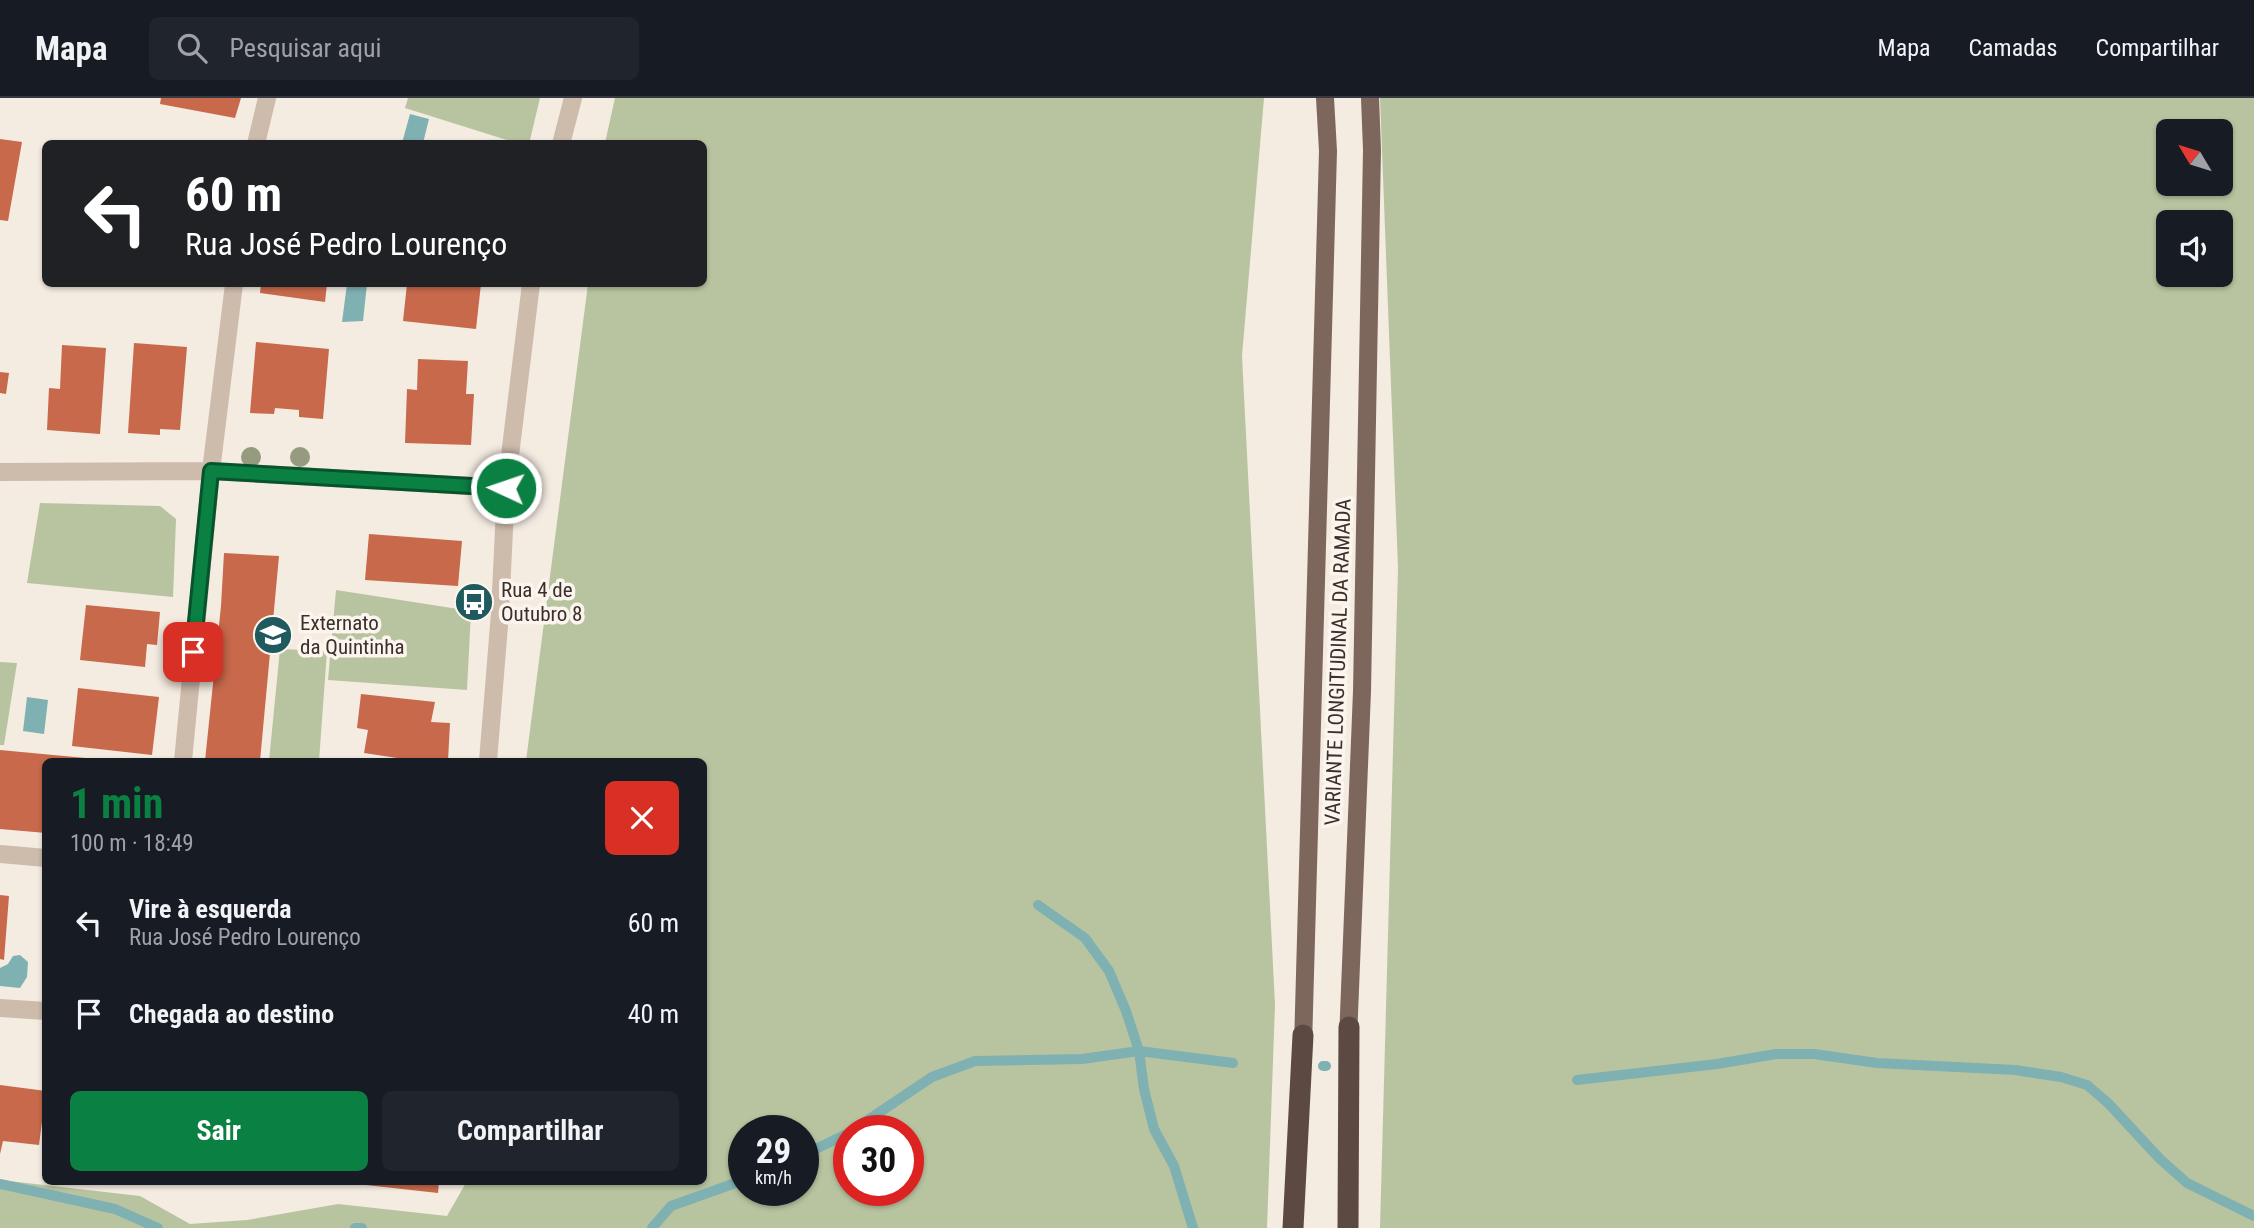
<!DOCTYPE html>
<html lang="pt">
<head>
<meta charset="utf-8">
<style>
	:root { --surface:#171b24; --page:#20242c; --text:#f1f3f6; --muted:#9ea1a6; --line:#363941; --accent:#0b8043 }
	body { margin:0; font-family:"Roboto Condensed",sans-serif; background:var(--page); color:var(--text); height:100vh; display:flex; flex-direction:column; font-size:26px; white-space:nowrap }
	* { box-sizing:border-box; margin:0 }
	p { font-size:23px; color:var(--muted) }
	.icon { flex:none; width:38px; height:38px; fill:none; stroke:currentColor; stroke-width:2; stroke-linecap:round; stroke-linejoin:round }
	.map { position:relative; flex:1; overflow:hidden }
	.panel { position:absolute; left:42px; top:660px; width:665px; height:427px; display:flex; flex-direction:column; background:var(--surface); border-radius:10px; box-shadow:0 2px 5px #0004 }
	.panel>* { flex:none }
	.banner { position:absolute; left:42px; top:42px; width:665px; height:147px; border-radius:10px; box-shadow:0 2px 5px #0004; background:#202124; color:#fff; overflow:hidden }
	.needle { width:46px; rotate:308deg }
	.controls { position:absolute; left:2156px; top:21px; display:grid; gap:14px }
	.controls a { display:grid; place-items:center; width:77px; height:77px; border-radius:10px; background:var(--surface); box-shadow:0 2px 5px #0004; font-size:35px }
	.speed { position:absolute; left:728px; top:1017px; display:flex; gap:14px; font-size:35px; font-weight:700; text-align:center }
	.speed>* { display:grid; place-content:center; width:91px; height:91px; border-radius:50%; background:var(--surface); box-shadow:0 2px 5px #0004; line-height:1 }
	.speed small { font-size:18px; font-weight:400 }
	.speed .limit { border:10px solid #d22; background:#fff; color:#111 }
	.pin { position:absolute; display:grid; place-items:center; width:60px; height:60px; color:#fff; margin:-30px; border-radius:14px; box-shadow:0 4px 10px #0006 }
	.me { position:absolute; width:77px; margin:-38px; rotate:273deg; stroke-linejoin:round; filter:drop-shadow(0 0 5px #0008) }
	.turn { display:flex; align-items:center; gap:24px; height:147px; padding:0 28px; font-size:32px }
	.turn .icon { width:91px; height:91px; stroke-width:2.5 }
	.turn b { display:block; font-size:49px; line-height:60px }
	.round { display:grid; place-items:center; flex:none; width:74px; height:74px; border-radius:10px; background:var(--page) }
	.headline { display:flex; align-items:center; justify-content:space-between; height:119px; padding:0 28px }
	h1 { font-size:42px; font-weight:700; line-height:52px; color:var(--accent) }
	.button { display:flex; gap:14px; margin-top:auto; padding:14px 28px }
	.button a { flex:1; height:80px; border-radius:10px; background:var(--accent); color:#fff; font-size:28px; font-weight:700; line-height:80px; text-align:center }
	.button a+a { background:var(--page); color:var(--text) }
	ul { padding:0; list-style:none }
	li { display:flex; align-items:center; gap:21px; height:91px; padding:0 28px }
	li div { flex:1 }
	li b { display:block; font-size:26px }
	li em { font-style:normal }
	header { display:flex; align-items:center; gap:42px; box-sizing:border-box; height:98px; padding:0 35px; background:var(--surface); border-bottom:2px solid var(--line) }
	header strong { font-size:33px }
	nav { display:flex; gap:38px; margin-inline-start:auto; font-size:24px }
	.search { width:490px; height:63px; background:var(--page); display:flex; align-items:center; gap:18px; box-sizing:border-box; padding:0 24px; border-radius:10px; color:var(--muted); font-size:26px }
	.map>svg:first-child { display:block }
	.green { fill:#b8c4a0; fill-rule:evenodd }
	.water { fill:#7fb0b2 }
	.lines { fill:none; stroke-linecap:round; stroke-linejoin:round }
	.stream { stroke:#7fb0b2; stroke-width:10 }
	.building { fill:#c8694b }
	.minor { stroke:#cdbbac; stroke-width:18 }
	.major { stroke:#7d675c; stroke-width:18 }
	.highway { stroke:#5c4a42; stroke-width:21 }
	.tree { fill:#969b7f }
	.route-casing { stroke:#07532c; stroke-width:18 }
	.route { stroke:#0b8043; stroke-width:12 }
	.labels { text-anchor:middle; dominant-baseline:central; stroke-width:7; stroke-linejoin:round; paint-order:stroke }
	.poi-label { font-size:21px; fill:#3b302b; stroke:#fbf5ee; text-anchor:start }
	.street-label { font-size:21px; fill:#3b302b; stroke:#fbf5ee }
</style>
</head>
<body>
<header>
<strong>Mapa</strong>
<div class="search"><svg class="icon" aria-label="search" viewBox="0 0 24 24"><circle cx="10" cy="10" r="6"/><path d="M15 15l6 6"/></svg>Pesquisar aqui</div>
<nav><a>Mapa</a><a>Camadas</a><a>Compartilhar</a></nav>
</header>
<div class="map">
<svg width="2254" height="1130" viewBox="0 0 2254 1130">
	<rect width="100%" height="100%" fill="#f4ebe1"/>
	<path class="green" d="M408,0H540L529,46L516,45L405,10Z
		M615,0H1264L1242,258L1275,907L1267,1130H0V1082L140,1098L190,1126L247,1122L338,1106L447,1118L467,1083H704V663H526L588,186H704V46L605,45ZM744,1032H803V1092H744ZM849,1032H908V1092H849Z
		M1380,0H2254V1130H1380L1398,470ZM2168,33H2221V86H2168ZM2168,124H2221V177H2168Z
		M40,405L160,408L176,421L173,499L27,485Z
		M336,492L471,513L467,592L328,582Z
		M280,551L327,553L319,663H269Z
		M0,564L17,565L4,647H0Z"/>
	<path class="water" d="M410,16L429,21L423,45H402Z
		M347,186H367L363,223L342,224Z
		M27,599L48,602L44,636L23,633Z
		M20,857L28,864L27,879L20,890L0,888V870L8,866L13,858Z"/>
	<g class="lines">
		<path class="stream" d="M1038,807L1085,840L1109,873L1126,913L1139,953L1144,991L1154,1031L1174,1068L1193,1130
			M1323,968H1326
			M1577,982L1717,966L1776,956H1814L1877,965L2015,972L2061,979L2087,987L2108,1005L2160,1061L2187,1085L2254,1118
			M853,1032L932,979L975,963L1082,961L1139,953L1233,965
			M803,1057L849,1035
			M0,1086L115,1111L158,1130
			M355,1130H362
			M652,1130L671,1108L744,1082"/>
	</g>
	<path class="building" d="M161,0H241L235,20L160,6Z
		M0,41L22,44L8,123L0,122Z
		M261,186H327L325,204L260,195Z
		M407,186H481L476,231L403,223Z
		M256,244L329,251L323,321L299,319V312L275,310L274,316L250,315Z
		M134,245L187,249L180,332L160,331V337L128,335Z
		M62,247L106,250L100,336L47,332L49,290L60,291Z
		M418,261L468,263L466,296H474L471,347L405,345L407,291L417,292Z
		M0,274L9,275L6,296L0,295Z
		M369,436L462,443L458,488L365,482Z
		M224,455L279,458L260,663H205L221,508Z
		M86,507L160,514L157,547L147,546L145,569L80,562Z
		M78,590L159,599L152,657L72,648Z
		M361,596L435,604L431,624L450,625L448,663H417L364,655L368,632L357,630Z
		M0,652L96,661V663H46V735L0,731Z
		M0,797L9,798L4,862L0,861Z
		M0,987L46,993L39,1047L3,1043L0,1056Z
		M348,1083H439L438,1095L348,1085Z"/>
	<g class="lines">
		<path class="minor" d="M256,46L267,0
			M561,46L573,0
			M0,374L211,373L506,390
			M183,663L211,373L234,186
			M488,663L500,515L506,390L531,186
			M0,756L46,760
			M0,910L46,913"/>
		<path class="major" d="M1348,941L1362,593L1372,52L1370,0
			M1303,948L1328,53L1325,0"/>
		<path class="highway" d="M1293,1130L1303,937
			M1348,1130L1349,929"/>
	</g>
	<g class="tree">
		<circle cx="251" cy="359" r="10"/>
		<circle cx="300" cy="359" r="10"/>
	</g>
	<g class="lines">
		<g class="route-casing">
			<path id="route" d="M193,554L211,373L506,390"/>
		</g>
		<use href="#route" class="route"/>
	</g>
	<defs>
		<g id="bus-disc" transform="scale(2.0125)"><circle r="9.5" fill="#1f5a5e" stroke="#fbf5ee"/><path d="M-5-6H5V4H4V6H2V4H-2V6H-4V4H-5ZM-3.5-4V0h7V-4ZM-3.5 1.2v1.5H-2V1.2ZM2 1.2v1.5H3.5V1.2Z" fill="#fff"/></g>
		<g id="school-disc" transform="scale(2.0125)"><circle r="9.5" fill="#1f5a5e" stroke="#fbf5ee"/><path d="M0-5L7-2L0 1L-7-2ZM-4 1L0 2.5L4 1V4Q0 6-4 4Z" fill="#fff"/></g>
	</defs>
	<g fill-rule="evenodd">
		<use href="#bus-disc" x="474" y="504"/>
		<use href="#school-disc" x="273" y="537"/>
	</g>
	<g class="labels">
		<g class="poi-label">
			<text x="501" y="492">Rua 4 de<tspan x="501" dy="24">Outubro 8</tspan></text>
			<text x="300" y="525">Externato<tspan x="300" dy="24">da Quintinha</tspan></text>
		</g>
		<g class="street-label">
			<text transform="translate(1338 564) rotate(-88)">VARIANTE LONGITUDINAL DA RAMADA</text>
		</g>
	</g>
</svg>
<div class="controls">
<a><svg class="needle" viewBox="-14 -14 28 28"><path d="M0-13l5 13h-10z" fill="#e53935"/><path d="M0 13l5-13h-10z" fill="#9ea1a6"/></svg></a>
<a><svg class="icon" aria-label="sound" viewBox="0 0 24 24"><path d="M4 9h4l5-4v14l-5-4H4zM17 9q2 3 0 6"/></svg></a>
</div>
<div class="speed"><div>29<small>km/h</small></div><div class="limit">30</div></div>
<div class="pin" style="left:193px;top:554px;background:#d93025"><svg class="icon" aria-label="arrive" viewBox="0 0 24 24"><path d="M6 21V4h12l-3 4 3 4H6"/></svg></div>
<svg class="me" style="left:506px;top:390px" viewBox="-20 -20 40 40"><circle r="17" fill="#0b8043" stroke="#fff" stroke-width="3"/><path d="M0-11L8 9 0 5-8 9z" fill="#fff"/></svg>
<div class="banner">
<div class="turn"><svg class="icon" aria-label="left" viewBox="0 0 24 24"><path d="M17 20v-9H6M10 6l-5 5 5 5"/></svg><div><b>60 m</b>Rua José Pedro Lourenço</div></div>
</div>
<section class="panel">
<div class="headline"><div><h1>1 min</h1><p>100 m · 18:49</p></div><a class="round" style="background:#d93025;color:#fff"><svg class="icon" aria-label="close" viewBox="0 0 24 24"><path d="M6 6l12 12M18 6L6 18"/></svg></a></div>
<ul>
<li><svg class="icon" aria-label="left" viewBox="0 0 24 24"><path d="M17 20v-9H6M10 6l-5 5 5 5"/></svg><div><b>Vire à esquerda</b><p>Rua José Pedro Lourenço</p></div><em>60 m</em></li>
<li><svg class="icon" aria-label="arrive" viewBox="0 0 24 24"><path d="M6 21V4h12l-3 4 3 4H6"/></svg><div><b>Chegada ao destino</b></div><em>40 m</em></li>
</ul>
<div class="button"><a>Sair</a><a>Compartilhar</a></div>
</section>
</div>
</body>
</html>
